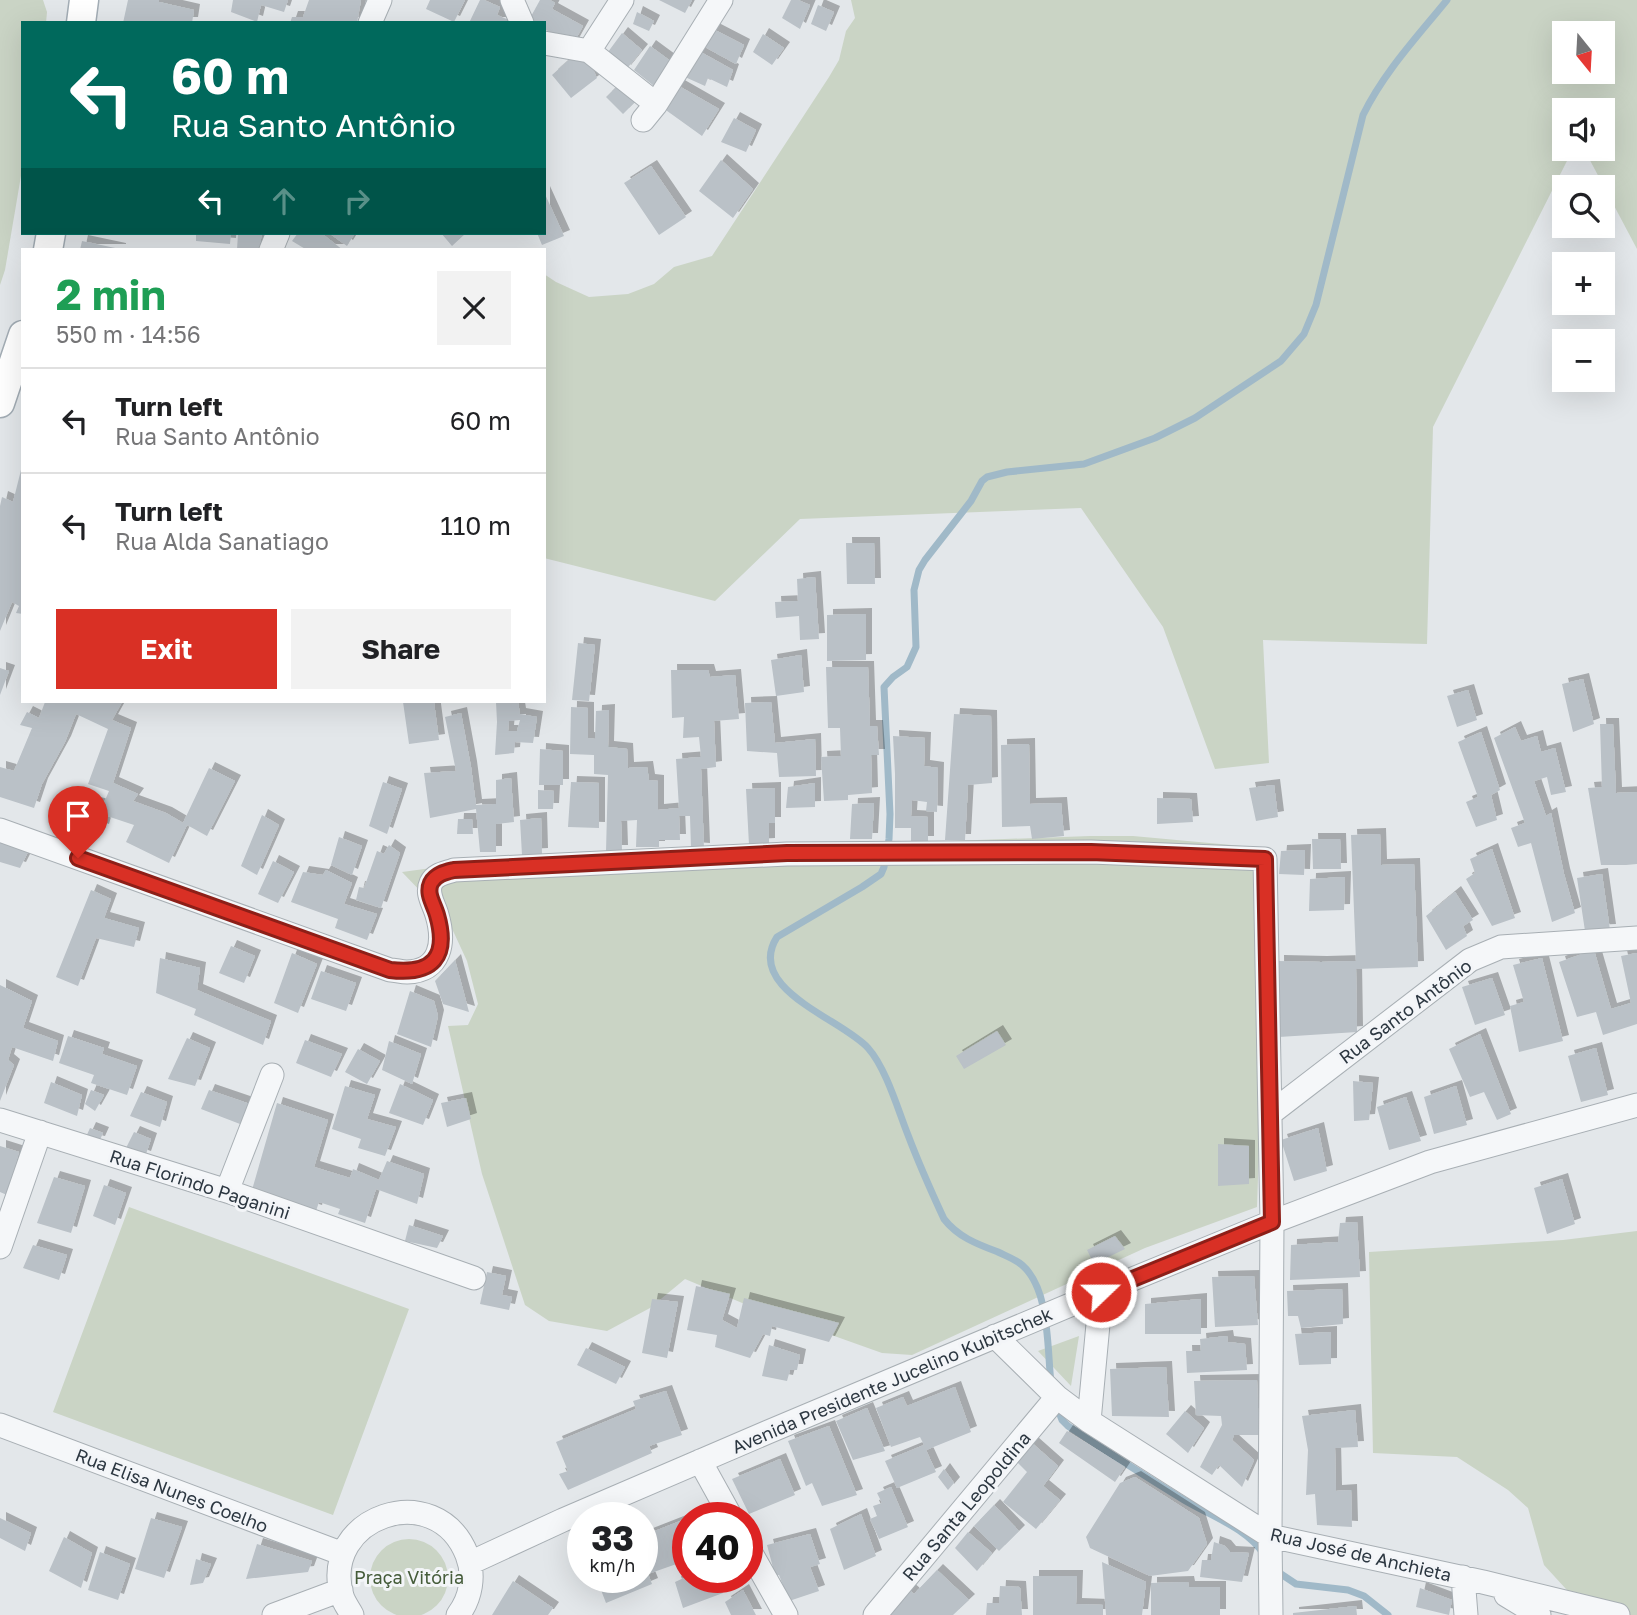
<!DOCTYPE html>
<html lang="en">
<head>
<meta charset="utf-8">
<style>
	:root { --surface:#fff; --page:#f2f2f2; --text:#202124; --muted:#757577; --line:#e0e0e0; --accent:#d93025 }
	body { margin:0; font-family:"Golos Text",sans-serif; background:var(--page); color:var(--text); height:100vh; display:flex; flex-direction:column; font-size:26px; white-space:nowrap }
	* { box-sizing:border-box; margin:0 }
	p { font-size:23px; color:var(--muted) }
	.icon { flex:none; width:38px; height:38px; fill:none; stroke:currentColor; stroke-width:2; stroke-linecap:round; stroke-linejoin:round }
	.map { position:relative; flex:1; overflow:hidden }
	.panel { position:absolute; left:21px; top:248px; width:525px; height:455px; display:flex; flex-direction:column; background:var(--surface); border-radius:0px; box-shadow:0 7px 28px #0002 }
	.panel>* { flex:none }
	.hud { position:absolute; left:21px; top:21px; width:525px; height:214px; border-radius:0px; box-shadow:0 7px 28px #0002; background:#00695c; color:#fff; overflow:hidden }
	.needle { width:46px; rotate:162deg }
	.tools { position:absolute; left:1552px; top:21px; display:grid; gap:14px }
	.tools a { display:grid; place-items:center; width:63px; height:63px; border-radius:0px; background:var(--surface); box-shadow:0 7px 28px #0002; font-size:35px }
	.speed { position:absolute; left:567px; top:1502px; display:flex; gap:14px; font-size:35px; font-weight:700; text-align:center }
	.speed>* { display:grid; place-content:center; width:91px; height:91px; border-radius:50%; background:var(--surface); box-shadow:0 7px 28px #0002; line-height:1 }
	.speed small { font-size:18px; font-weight:400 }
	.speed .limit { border:10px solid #d22; background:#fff; color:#111 }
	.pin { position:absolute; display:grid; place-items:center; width:60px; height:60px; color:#fff; margin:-72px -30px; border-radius:50% 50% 50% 0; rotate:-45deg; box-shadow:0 0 7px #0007 }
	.pin .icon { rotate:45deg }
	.me { position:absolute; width:77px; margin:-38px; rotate:68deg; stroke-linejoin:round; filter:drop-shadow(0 0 5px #0008) }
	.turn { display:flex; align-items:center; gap:24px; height:147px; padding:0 35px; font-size:32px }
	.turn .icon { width:91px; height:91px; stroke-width:2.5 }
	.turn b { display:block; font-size:49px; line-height:60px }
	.lanes { display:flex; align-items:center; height:66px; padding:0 35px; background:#0003; justify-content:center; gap:35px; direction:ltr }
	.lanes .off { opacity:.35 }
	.round { display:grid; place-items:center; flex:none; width:74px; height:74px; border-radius:0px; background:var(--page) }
	.overview { display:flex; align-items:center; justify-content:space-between; height:119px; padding:0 35px }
	h1 { font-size:42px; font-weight:700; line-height:52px; color:#1e9e55 }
	.cta { display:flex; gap:14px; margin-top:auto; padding:14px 35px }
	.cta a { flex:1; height:80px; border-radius:0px; background:var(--accent); color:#fff; font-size:28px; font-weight:700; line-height:80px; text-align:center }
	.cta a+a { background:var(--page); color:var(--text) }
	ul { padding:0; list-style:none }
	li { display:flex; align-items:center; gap:21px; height:105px; padding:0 35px; border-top:2px solid var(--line) }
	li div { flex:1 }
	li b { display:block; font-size:26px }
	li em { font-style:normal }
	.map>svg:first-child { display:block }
	.green { fill:#cad4c5; fill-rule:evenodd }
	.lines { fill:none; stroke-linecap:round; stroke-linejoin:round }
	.stream { stroke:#a0b9c8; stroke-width:7 }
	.building { fill:#bac1c7; fill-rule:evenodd; filter:url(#shadow) }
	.minor-casing { stroke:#a8afb4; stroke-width:25 }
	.major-casing { stroke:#a3adb5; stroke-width:31 }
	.minor { stroke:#f5f7f9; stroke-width:23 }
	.major { stroke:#fff; stroke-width:28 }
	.route-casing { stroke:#8d1f18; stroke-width:18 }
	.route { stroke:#d93025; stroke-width:12 }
	.labels { text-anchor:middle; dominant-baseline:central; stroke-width:6; stroke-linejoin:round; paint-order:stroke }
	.street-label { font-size:18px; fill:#2c3741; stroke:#f3f5f8 }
	.park-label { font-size:18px; fill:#455c3a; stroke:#f3f5f8 }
</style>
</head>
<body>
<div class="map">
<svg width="1637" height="1615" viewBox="0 0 1637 1615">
	<defs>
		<filter id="shadow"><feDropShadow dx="6" dy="-6" stdDeviation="0" flood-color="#0004"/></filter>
	</defs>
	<rect width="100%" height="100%" fill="#e3e7ea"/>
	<path class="green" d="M0,0H43L47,12L46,23H23V164L5,270L0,285Z
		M851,0H1637V249L1584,149H1603V110H1564V149H1573L1433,427L1427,644L1263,640L1269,763L1215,769L1163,627L1081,508L800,519L715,601L544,558V274L556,282L589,297L628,294L654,284L674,267L712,256L829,77L839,60L846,31L855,18ZM1603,33V72H1564V33Z
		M1090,836H1133L1264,848L1267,916L1257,1207L1145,1248L912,1355L882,1353L747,1305L685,1279L650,1308L607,1331L549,1321L525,1305L482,1174L448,1026L468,1025L478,1004L467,961L448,920L402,872L513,857Z
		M129,1207L409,1309L333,1515L53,1412Z
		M1637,1231V1615H1597L1587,1612L1544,1565L1528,1508L1508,1490L1457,1457L1373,1453L1369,1252L1563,1240Z
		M1079,1336L1071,1386L1038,1351Z
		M370 1578a39 39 0 1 1 78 0a39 39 0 1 1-78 0Z"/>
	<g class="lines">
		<path class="stream" d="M1051,1383C1047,1348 1050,1289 1022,1265C1015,1259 1006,1256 998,1252C977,1244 958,1237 944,1219C931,1191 919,1164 908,1135C898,1110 886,1068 868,1048C842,1019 744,989 777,937L862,887L881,874L884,867L889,839L890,814L884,687L893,677L907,667L916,647L914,590L919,570L925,560L971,501L982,481L987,477L1007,472L1084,464L1155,438L1195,418L1281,361L1304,334L1316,305L1363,115C1384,72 1417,37 1447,0
			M1056,1404L1062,1420L1068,1426C1106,1451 1145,1476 1184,1500C1209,1515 1249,1529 1264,1555
			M1275,1570L1296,1584L1348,1590L1364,1596L1388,1615"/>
	</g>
	<path class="building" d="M128,0H159V2L194,10L192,23H123Z
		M233,0H288L284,12L261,5L257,22L231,12Z
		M309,0H361L357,23H290L292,17H303Z
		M430,0H465L454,22L426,9Z
		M480,0H484L500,7L497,15L509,20L507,23H469Z
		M540,0H550L555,3L552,9L583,26L573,44L544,29V23H534L529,20Z
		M659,0H692L685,13Z
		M791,0H798L810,5L800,29L782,18Z
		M818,5L834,12L826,31L811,24Z
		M637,12L654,21L649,31L633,24Z
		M713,29L744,45L736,64L705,47Z
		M622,33L642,50L625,71L608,52Z
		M763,34L784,48L772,65L753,52Z
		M650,46L669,60L654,86L634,70Z
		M697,50L733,70L727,87L708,78L705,86L685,77Z
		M572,57L588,59L597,78L571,98L552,75Z
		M619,84L636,101L623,114L606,97Z
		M677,85L719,109L702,136L663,108Z
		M734,118L756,130L746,152L721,142Z
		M721,160L753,189L733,218L699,191Z
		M651,166L686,217L659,235L624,183Z
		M544,192L564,236L542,245L537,233H544Z
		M196,233H231L230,244L196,241Z
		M238,233H262L259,250H237Z
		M298,233H321L343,250H307L292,241Z
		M329,233H355L347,246Z
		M441,233H466L452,246Z
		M82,241L120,249V250H80Z
		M22,466L23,614L16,613L19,606L12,602L0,631V506L2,497L13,502Z
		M846,543H874L875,584H847Z
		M815,577L819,639L800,640L799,616L776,618L775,602L798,601L797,579Z
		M866,614V660L827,661V615Z
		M578,643L595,645L589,701L572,700Z
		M801,655L804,692L776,696L771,660Z
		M826,667H868L870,726H877L879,755H871L872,793L848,795V800L824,801L821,757L841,756L840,728H828Z
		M0,668L9,671L0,695Z
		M671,670H708L710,677L735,675L739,719L714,721L716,767L701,769L704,849L691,848L690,816H679L680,840H659V847H636L637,820L621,821L622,851H606L608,775L594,774V755L570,754L571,707L588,708V738L595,739L596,711L609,710L608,747L627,749L628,768L647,767L649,780L658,781V810L679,808L676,759L701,757L699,737L683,738L684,717L672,718Z
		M1583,679L1594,724L1573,732L1562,684Z
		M1468,690L1477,720L1457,727L1447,696Z
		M45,702H122L112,720L131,728L113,783L138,794L133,801L166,813L183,823L209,768L235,781L207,836L187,825L169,863L126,842L134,825L107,816L103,830L74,819L80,806L89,809L90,802L103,805L109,791L88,784L108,729L76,714L65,742L42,784L34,808L0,797V767L14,771L32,728L20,725L27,712L39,718Z
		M403,702H434L439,740L409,744Z
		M496,702H518L520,714L537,717L533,743L515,742L514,753L495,755L497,722ZM520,720L517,731H508L509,721Z
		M771,702L775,743L815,739L816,776L779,777L777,753L747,751L745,703Z
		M461,713L471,767L476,805L496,804V780L511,778L514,822L496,824V852H480L476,809L430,818L424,773L456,771L445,717Z
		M954,714L991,716L992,783L968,785L965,840H945Z
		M1600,724H1613L1616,793L1637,792V864L1626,865H1601L1588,788L1602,787Z
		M1515,727L1521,741L1537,736L1541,752L1555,748L1566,792L1551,795L1547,777L1534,781L1546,816L1551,813L1564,874L1575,913L1552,922L1531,843L1518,847L1511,828L1525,823L1494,738Z
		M1481,732L1500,790L1491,795L1497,820L1476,827L1466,802L1478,797L1458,742Z
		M893,736L925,738L924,766L938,768L937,812L926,811L927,802L912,800L911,816L928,817V842H911V828H895V774Z
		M1029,744L1030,804L1061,803L1064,836L1032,839L1030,826L1002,827L1001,745Z
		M540,749L563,751V785H539Z
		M383,782L402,789L387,834L369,826Z
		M571,782L599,783V828L568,827Z
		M815,783V807L786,808L788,787Z
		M1274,785L1278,817L1256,821L1249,788Z
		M775,788V823H769V844L749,845L746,789Z
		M538,790L554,791L553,809H538Z
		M1157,798L1191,799L1193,822L1157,824Z
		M874,803L872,839H850L852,804Z
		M262,815L279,825L257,875L241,866Z
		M541,818L542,854L522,855L520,820Z
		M458,819H472L473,834H457Z
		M1380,834L1381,865L1414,864L1418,967L1356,969L1357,1032L1279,1037L1278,961L1321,962L1356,961L1351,835Z
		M339,837L362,846L352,875L331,865Z
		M1312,839H1340L1341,869H1313Z
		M0,840L28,852L20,868L0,862Z
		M389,845L400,853L381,908L356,900L359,887L364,888L377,851L384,854Z
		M1492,849L1515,918L1492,926L1466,879L1475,873L1470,859Z
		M1305,850L1304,875L1279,874L1281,851Z
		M273,861L294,872L278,903L258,894Z
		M326,870L352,883L344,904L377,914L367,940L335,928L338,919L291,902L303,872L323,875Z
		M1602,874L1610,930L1585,931L1577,878Z
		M1345,877L1344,910L1309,911L1310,879Z
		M91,890L111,899L104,918L139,928L134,947L96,938L78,986L56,977Z
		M1455,892L1473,920L1463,926L1467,936L1446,950L1426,916Z
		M231,946L255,956L244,983L219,973Z
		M1594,950L1611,1009L1631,1003L1621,956L1637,953V1024L1603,1035L1596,1012L1577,1017L1559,962Z
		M292,953L317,964L298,1013L274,1003Z
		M160,958L200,968L197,990L271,1021L263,1045L194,1015L196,1009L156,993Z
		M1542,958L1563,1041L1519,1052L1510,1006L1524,1002L1513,965Z
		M455,960L469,1012L443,1004L435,981Z
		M321,971L356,983L346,1011L311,999Z
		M1492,978L1505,1015L1475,1025L1462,987Z
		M0,985L32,1001L23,1028L58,1041L53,1061L12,1047L8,1060L14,1065L0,1101Z
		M410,991L434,1001L438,1016L431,1047L397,1034Z
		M997,1031L1006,1045L964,1069L956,1056Z
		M1480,1034L1511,1114L1497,1120L1484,1092L1470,1097L1449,1049Z
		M68,1036L104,1048L102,1054L137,1066L127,1095L91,1083L94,1075L59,1063Z
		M187,1038L210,1048L195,1086L168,1079Z
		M305,1040L342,1054L331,1077L296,1063Z
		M389,1041L421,1054L412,1084L382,1070Z
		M1596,1048L1608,1095L1581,1102L1568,1056Z
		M358,1049L380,1061L367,1084L345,1072Z
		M1353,1081L1373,1083L1369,1120L1354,1121Z
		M51,1082L82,1095L77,1116L44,1103Z
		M400,1084L433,1100L423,1125L389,1113Z
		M345,1086L375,1095L367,1119L396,1127L385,1156L358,1148L361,1139L332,1129Z
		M1456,1086L1467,1125L1434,1134L1424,1097Z
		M91,1090L104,1095L95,1111L85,1104Z
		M209,1090L250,1104L240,1124L201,1109Z
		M141,1092L167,1102L160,1127L130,1116Z
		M1406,1097L1421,1141L1389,1150L1377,1107Z
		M466,1098L471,1119L447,1127L441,1103Z
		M277,1103L328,1120L314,1167L350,1178L353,1169L379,1180L387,1161L424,1174L417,1204L376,1189L365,1223L338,1214L340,1209L319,1202L316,1211L252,1190Z
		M90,1128L103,1133L99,1142L85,1139Z
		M1318,1128L1327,1171L1294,1181L1281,1140Z
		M134,1132L151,1139L145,1157L125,1150Z
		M1218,1144L1249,1146V1184L1218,1186Z
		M0,1146L19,1152L7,1195L0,1192Z
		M54,1177L85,1186L71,1233L37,1223Z
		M1562,1179L1575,1224L1547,1234L1534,1188Z
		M104,1185L126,1193L115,1225L93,1216Z
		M1357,1222L1360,1277L1290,1280L1291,1245L1338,1242L1340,1223Z
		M409,1225L443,1236L437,1248L405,1241Z
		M1115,1236L1125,1249L1094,1264L1087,1250Z
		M33,1245L67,1255L59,1280L23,1268Z
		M487,1272L506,1276L502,1295L512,1297L509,1310L480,1304Z
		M1254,1276L1258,1325L1215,1327L1212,1277Z
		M696,1286L730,1294L722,1320L737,1328L744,1298L839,1323L829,1342L772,1326L770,1336L763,1334L750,1358L715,1347L717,1335L687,1330Z
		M1342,1289L1343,1324L1301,1328L1298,1316H1288L1287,1291Z
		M652,1299L678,1302L667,1358L642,1353Z
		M1201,1299V1334H1145V1304Z
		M1331,1332V1364L1299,1365L1295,1334Z
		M1227,1336L1228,1342L1245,1344L1247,1370L1187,1373L1186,1351H1201L1200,1339Z
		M769,1345L800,1355L797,1370H790L787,1381L762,1376Z
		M586,1348L625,1367L616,1384L577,1365Z
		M1166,1367L1169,1417L1112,1416L1110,1369Z
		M1257,1380L1259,1435H1234L1232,1440L1254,1460L1242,1487L1219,1465L1212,1475L1200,1467L1222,1425L1221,1416L1196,1415L1194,1381Z
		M955,1387L971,1432L926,1450L936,1472L897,1488L885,1461L924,1445L920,1437L891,1447L876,1408L903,1397L907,1406Z
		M666,1391L682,1435L649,1446L652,1453L568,1490L559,1474L568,1471L556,1442L636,1409L633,1401Z
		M867,1408L885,1451L853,1460L836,1421Z
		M1355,1410L1358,1447L1335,1448L1336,1491L1351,1490L1352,1527L1317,1525L1315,1494L1306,1495L1308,1450L1302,1416Z
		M1185,1411L1204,1428L1188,1453L1166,1434Z
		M829,1426L857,1495L822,1506L812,1483L806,1486L788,1441Z
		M1067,1431L1125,1467L1115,1482L1059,1443Z
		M1032,1443L1058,1466L1043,1486L1060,1500L1036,1529L1003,1502L1027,1472L1016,1461Z
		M780,1459L795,1495L749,1514L732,1479Z
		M944,1469L954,1483L948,1490L938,1477Z
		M1135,1477L1199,1518L1207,1544L1188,1571L1150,1576L1090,1548L1086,1537L1120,1483Z
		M891,1487L908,1527L879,1539L870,1519L877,1516L873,1506L882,1503L877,1493Z
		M994,1505L1019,1531L999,1551L974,1526Z
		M861,1514L876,1556L844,1570L830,1529Z
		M0,1518L31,1533L25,1551L0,1538Z
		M151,1518L182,1527L164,1578L135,1569Z
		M688,1518V1560L648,1574L652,1584L606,1603L596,1577H642V1536Z
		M968,1532L992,1553L977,1571L955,1548Z
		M810,1534L820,1564L810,1567L819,1591L789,1601L779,1575H775L767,1545Z
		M64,1537L92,1553L81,1588L49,1571Z
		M1214,1542L1225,1546L1230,1552L1249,1553L1242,1582L1200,1577L1202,1560H1211Z
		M257,1544L312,1561L308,1572L246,1579Z
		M100,1552L130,1564L118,1600L88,1590Z
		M196,1559L211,1564L203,1583L190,1585Z
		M1102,1562L1146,1582L1142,1615H1106Z
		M937,1570L969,1600L953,1615H888L907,1588L914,1594Z
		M688,1576L716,1577L723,1593L683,1608L675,1582Z
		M1033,1576H1077L1076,1604L1103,1605V1615H1033Z
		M513,1581L553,1608L548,1615H492Z
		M1188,1582L1189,1587H1220V1615H1151V1583Z
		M1000,1586L1020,1587L1022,1615H986L987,1603H999Z
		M1420,1588L1452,1600L1449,1615L1416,1607Z
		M743,1590L756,1615H731L725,1602Z
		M1356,1606L1357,1615H1293V1613Z"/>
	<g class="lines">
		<g class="minor-casing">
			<path id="minor" d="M512,0L522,23
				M370,23L380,0
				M544,43L589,51L656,104
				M589,51L622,0
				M643,120L656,104L721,0
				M271,250L278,233
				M0,830L390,970C395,970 401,972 407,972C441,971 445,942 437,915C434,904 426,894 431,883C435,874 446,873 454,870L787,854L1091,852L1265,859L1272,1222L1270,1536L1271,1615
				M1271,1113L1470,960L1501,947L1637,938
				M0,1120L227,1191L474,1278
				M227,1191L272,1075
				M0,1247L40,1132
				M995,1336L1057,1397L1089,1421L1270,1536L1483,1582L1618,1615
				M1089,1421L1101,1292
				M0,1425L343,1554
				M700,1461L731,1517
				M747,1546L786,1615
				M470,1563L563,1520L768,1432L1101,1292L1272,1222L1430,1162L1637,1105
				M1463,1577L1466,1615
				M1506,1595L1539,1615
				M274,1615L341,1590
				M352,1615C349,1609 344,1603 342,1596C319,1517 436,1476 467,1555C475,1575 471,1598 458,1615
				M875,1615L1057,1397"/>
		</g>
		<g class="major-casing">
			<path id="major" d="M81,23L84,0
				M48,250L51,233
				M0,403L23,335"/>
		</g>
		<use href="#minor" class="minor"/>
		<use href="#major" class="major"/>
	</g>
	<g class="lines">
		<g class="route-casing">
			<path id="route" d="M78,858L390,970C433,975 449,957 437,915C434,904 426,894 431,883C436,874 446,872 454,870L787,853L1091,852L1265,859L1272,1222L1101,1292"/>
		</g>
		<use href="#route" class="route"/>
	</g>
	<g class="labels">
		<g class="street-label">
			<text transform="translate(1405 1011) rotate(-37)">Rua Santo Antônio</text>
			<text transform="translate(200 1184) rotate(18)">Rua Florindo Paganini</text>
			<text transform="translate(892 1380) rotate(-23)">Avenida Presidente Jucelino Kubitschek</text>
			<text transform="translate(172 1490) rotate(21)">Rua Elisa Nunes Coelho</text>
			<text transform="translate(966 1506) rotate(-50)">Rua Santa Leopoldina</text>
			<text transform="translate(1361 1554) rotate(13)">Rua José de Anchieta</text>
		</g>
		<g class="park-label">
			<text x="409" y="1577">Praça Vitória</text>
		</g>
	</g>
</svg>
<div class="tools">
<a><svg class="needle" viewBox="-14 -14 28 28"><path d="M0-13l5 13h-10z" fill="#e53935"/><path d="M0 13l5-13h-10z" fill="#757577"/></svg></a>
<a><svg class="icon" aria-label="sound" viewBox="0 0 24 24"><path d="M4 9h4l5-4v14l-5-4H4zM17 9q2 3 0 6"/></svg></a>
<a><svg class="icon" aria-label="search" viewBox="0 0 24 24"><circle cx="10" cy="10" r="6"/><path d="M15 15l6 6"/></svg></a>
<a>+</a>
<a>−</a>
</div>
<div class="speed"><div>33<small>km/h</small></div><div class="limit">40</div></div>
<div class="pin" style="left:78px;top:858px;background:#d93025"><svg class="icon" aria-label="arrive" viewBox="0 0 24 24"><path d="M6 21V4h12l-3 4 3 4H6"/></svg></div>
<svg class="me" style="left:1101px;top:1292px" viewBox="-20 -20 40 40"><circle r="17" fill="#d93025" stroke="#fff" stroke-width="3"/><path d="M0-11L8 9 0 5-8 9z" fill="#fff"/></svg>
<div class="hud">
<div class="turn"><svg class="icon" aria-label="left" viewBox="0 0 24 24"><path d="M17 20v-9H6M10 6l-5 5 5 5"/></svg><div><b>60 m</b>Rua Santo Antônio</div></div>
<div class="lanes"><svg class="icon" aria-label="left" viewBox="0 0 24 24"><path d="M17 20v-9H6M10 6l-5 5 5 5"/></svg><svg class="icon off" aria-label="ahead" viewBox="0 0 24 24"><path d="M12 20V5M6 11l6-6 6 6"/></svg><svg class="icon off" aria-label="right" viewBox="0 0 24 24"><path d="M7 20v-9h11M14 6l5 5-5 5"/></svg></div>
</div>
<section class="panel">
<div class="overview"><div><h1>2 min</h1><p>550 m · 14:56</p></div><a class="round"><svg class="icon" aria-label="close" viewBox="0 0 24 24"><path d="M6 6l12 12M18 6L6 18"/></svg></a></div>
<ul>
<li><svg class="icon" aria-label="left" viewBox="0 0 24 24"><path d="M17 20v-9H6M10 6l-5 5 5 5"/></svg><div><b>Turn left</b><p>Rua Santo Antônio</p></div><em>60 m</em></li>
<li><svg class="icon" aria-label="left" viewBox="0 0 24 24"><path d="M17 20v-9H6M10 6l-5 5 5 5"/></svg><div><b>Turn left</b><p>Rua Alda Sanatiago</p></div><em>110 m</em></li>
</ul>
<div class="cta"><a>Exit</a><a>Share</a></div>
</section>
</div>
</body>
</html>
